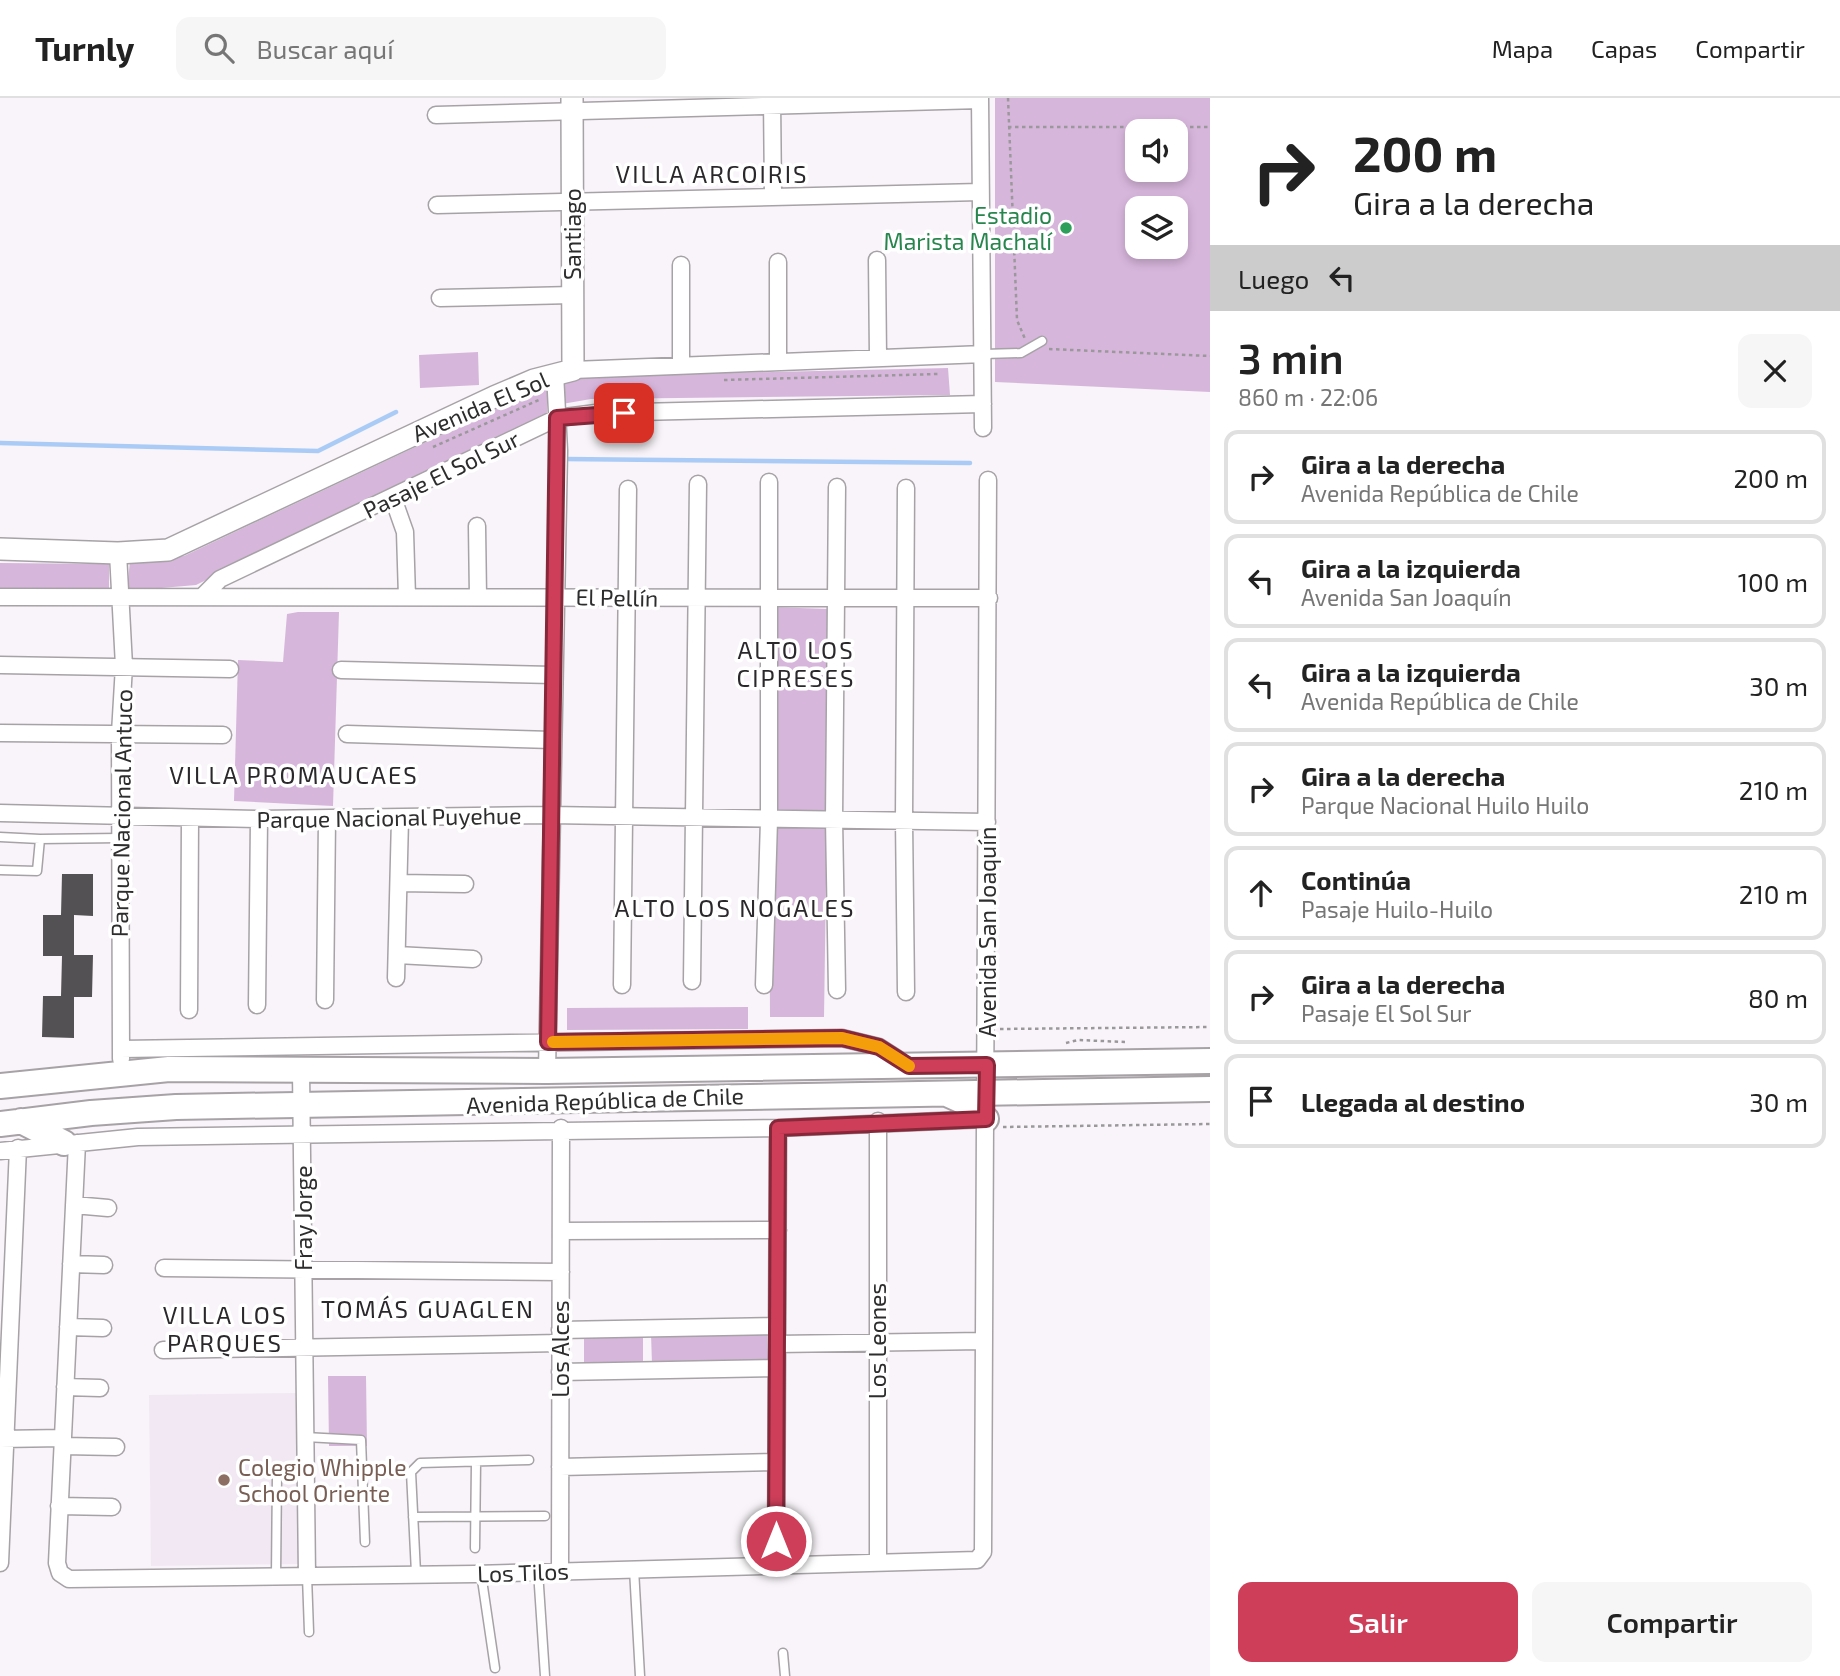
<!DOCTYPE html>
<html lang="es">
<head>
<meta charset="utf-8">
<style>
	:root { --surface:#fff; --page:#f6f6f6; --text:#222; --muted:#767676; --line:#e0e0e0; --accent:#ce3e59 }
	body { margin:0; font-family:"Exo 2",sans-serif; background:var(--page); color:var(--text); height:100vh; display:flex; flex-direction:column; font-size:26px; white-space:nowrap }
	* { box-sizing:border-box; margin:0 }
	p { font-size:23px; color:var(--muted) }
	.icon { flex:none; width:38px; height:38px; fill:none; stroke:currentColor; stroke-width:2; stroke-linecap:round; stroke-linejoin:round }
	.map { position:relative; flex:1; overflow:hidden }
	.panel { display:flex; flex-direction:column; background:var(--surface); width:630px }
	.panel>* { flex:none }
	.top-card { background:#fff; color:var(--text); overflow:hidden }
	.fabs { position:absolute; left:1125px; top:21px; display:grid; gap:14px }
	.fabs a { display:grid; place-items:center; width:63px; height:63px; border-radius:14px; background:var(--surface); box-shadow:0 4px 10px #0003; font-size:35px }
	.pin { position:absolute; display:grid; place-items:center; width:60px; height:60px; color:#fff; margin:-30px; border-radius:14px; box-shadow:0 4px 10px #0006 }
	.me { position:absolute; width:77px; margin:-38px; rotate:0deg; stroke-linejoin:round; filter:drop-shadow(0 0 5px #0008) }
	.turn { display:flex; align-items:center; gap:24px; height:147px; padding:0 28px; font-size:32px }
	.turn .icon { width:91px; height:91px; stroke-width:2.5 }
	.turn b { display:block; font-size:49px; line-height:60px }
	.then { display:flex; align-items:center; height:66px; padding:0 28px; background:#0003; gap:14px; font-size:26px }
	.round { display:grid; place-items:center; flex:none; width:74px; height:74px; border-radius:14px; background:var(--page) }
	.overview { display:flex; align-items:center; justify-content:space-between; height:119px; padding:0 28px }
	h1 { font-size:42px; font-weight:600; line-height:52px }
	.button { display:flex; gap:14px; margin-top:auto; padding:14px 28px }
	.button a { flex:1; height:80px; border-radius:14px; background:var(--accent); color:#fff; font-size:28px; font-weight:600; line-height:80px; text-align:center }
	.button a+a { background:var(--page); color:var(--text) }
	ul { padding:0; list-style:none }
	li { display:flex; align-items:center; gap:21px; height:94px; margin:0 14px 10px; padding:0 14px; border:4px solid var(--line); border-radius:14px }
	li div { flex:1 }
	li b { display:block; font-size:26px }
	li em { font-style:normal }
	header { display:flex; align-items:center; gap:42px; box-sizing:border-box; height:98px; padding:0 35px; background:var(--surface); border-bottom:2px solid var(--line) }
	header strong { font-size:33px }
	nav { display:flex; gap:38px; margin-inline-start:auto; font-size:24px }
	.search { width:490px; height:63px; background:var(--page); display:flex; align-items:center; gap:18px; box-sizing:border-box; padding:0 24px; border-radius:14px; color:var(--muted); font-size:26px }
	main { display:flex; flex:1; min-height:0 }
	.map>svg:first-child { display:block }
	.built { fill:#f1e8f3 }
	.green { fill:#d7b6dc; fill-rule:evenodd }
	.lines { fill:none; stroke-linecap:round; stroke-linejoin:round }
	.stream { stroke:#aacbf5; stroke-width:4.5 }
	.building { fill:#545154 }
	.lane-casing { stroke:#a6a2a6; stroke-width:11 }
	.street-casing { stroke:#a6a2a6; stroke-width:19 }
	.secondary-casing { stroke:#a6a2a6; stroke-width:24 }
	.primary-casing { stroke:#a6a2a6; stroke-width:28 }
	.path { stroke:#9b989b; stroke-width:2.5; stroke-dasharray:3.5 3.5; stroke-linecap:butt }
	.lane { stroke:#fff; stroke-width:8 }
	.street { stroke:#fff; stroke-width:16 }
	.secondary { stroke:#fff; stroke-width:21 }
	.primary { stroke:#fff; stroke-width:24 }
	.route-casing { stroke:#86283a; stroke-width:18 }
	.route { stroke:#ce3e59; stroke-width:12 }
	.slow { stroke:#f59e0b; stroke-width:12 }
	.leisure-dot { fill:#2e9e5b; stroke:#fff; stroke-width:2.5 }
	.education-dot { fill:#8d6e63; stroke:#fff; stroke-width:2.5 }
	.labels { text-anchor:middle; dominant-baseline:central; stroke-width:7; stroke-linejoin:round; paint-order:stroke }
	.leisure-label { font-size:23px; fill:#27864d; stroke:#fff; text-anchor:end }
	.street-label { font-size:23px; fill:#2e2d2e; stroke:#fff }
	.education-label { font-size:23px; fill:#785e54; stroke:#fff; text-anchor:start }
	.neighbourhood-label { font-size:24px; letter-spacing:2px; fill:#2b282b; stroke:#fff }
</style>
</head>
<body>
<header>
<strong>Turnly</strong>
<div class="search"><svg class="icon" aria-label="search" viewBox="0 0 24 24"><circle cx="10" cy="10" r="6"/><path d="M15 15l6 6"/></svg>Buscar aquí</div>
<nav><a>Mapa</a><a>Capas</a><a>Compartir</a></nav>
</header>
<main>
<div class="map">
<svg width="1210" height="1578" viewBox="0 0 1210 1578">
	<rect width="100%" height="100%" fill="#f8f4f9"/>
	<path class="built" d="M298,1295L299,1466L151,1468L149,1297Z"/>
	<path class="green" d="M995,0H1210V294L995,284ZM1138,33H1176V72H1138ZM1138,110H1176V149H1138Z
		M478,254L479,287L420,290L419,257Z
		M948,270L950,297L591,301L562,306L561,283L591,278Z
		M547,287V315L196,487L127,493L130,463L184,458Z
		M0,465L109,466V492L0,490Z
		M768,509L830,511L824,919H770Z
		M298,514H339L333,708L234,703L238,562L283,564L287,516Z
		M748,909V931L567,932V910Z
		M767,1232L768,1262L652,1266L651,1236Z
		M643,1235V1268L584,1269V1236Z
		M328,1278H366L367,1348H329Z"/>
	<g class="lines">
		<path class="stream" d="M0,345L318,353L396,314
			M564,361L970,365"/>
	</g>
	<path class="building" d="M62,776H93V818L74,817V857H93L92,899H74V940L42,939L43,898H61L62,858H43V817H61Z"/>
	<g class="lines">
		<g class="lane-casing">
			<path id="lane" d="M984,256L1021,255L1042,243
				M0,739L40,741
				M0,772L37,773L40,741L120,740
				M305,1339L361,1342L365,1444
				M413,1419L545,1418
				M475,1450L476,1365
				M634,1471L640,1578
				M538,1473L545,1578
				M416,1475L411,1374L420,1365L529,1362
				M481,1475L495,1570
				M276,1478L277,1377L282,1374H304
				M307,1478L309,1534
				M783,1555L785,1578"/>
		</g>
		<g class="street-casing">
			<path id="street" d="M772,0L773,98
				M980,0L983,330
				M436,17L980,2
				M437,107L980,94
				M877,162L878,259
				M778,164V263
				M681,167V267
				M440,200L573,197
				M573,272L984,256
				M837,389L834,721L837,892
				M906,390L904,722L906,894
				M393,400L405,434L407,499
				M477,428L478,499
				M118,455L124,568L120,635L121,961
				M203,498L220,481L557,320L596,315L983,306
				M0,499L989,500
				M0,567L230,571
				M341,572L553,577
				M0,635L223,637
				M347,636L552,642
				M0,715L259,721L550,717L987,724
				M399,785L465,786
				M397,857L473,861
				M396,880L400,721
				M692,883L698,386
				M622,887L628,391
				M764,887L769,722V384
				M325,902L327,721
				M257,907L259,721
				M189,912L190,720
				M121,951L842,940L879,949L907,967
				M301,973L307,1478
				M547,973L559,353L555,275
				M77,1045L57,1465L60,1475L69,1481L475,1476L977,1462L983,1454L988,382
				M0,1053L138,1039L778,1030L986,1021
				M74,1107L108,1110
				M561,1133L778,1132
				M71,1166L104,1167
				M164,1170L561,1174
				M68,1229L103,1230
				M560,1232L777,1228
				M777,1246L983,1243
				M163,1252L560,1245
				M560,1274L777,1270
				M65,1289L100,1290
				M0,1341L63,1340
				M63,1348L116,1349
				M560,1369L776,1364
				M59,1408L112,1409
				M878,1463V1023
				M0,1465L18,1050
				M776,1469L778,1030
				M560,1472L561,1030"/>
		</g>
		<g class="secondary-casing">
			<path id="secondary" d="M0,451L118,455L168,452L494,299L534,282L573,272L572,0"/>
		</g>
		<g class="primary-casing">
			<path id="primary" d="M0,988L169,971L547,973L1210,963
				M949,997L969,1006L986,1021
				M21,1023L64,1045
				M0,1026L91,1015L176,1009L1210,991"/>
		</g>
		<path class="path" d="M1008,0L1017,222L1025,241
			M1008,29H1210
			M1049,251L1210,258
			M724,282L938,276
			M433,349L541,301
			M1000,931L1210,929
			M1066,945L1078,942L1125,944
			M1003,1029L1210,1026"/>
		<use href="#lane" class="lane"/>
		<use href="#street" class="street"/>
		<use href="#secondary" class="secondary"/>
		<use href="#primary" class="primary"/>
	</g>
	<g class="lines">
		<g class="route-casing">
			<path id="route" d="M624,315L557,320L548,944L842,940L879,949L909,968L987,967L986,1021L778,1030L776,1443"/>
		</g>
		<use href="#route" class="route"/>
		<path class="slow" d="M553,944L842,940L879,949L909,968"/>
	</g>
	<circle class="leisure-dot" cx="1066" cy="130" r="7"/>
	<circle class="education-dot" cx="224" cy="1382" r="7"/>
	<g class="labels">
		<g class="leisure-label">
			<text x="1052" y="117">Estadio<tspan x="1052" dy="26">Marista Machalí</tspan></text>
		</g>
		<g class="street-label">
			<text transform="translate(572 136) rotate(-90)">Santiago</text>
			<text transform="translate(480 308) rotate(-23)">Avenida El Sol</text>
			<text transform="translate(441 376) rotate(-26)">Pasaje El Sol Sur</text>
			<text transform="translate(617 499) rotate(1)">El Pellín</text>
			<text transform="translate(121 715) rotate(-89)">Parque Nacional Antuco</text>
			<text transform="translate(389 719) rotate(-1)">Parque Nacional Puyehue</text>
			<text transform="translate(987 834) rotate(-90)">Avenida San Joaquín</text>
			<text transform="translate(605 1002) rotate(-2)">Avenida República de Chile</text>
			<text transform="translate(303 1120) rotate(-90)">Fray Jorge</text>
			<text transform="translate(877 1243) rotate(-90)">Los Leones</text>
			<text transform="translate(560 1251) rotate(-90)">Los Alces</text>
			<text transform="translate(523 1474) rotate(-2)">Los Tilos</text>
		</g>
		<g class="education-label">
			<text x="238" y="1369">Colegio Whipple<tspan x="238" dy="26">School Oriente</tspan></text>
		</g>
		<g class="neighbourhood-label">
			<text x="712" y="75">VILLA ARCOIRIS</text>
			<text x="796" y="551">ALTO LOS<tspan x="796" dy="28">CIPRESES</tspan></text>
			<text x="294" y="676">VILLA PROMAUCAES</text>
			<text x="735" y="809">ALTO LOS NOGALES</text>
			<text x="428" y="1210">TOMÁS GUAGLEN</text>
			<text x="225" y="1216">VILLA LOS<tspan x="225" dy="28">PARQUES</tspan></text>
		</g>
	</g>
</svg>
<div class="fabs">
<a><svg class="icon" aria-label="sound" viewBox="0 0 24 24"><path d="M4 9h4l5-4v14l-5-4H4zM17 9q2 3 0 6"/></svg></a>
<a><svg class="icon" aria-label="layers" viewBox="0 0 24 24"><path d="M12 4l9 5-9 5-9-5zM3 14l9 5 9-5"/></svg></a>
</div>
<div class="pin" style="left:624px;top:315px;background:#d93025"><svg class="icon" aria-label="arrive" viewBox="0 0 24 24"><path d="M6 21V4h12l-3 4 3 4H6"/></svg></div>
<svg class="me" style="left:776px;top:1443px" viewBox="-20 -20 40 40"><circle r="17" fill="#ce3e59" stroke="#fff" stroke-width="3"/><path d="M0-11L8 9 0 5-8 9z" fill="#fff"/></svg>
</div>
<section class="panel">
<div class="top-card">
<div class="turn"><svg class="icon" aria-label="right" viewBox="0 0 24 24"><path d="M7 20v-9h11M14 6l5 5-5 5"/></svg><div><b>200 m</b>Gira a la derecha</div></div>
<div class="then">Luego<svg class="icon" aria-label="left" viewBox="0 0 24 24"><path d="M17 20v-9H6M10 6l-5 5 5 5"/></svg></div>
</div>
<div class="overview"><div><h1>3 min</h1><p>860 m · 22:06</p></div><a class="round"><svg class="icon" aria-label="close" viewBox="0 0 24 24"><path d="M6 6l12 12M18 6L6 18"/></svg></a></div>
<ul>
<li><svg class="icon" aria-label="right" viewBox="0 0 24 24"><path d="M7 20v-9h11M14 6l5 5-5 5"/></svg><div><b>Gira a la derecha</b><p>Avenida República de Chile</p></div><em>200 m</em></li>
<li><svg class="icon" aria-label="left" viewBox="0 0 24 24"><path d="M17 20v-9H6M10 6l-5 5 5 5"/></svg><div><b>Gira a la izquierda</b><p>Avenida San Joaquín</p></div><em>100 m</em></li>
<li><svg class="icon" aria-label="left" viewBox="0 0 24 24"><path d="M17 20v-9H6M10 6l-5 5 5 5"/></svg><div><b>Gira a la izquierda</b><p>Avenida República de Chile</p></div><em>30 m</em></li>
<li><svg class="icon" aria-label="right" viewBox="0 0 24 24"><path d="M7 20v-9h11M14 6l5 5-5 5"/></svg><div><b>Gira a la derecha</b><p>Parque Nacional Huilo Huilo</p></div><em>210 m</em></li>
<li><svg class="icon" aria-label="ahead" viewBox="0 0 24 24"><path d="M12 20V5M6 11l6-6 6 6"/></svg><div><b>Continúa</b><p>Pasaje Huilo-Huilo</p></div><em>210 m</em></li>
<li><svg class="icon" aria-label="right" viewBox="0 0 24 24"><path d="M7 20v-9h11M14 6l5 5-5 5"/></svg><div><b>Gira a la derecha</b><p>Pasaje El Sol Sur</p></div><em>80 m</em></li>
<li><svg class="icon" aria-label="arrive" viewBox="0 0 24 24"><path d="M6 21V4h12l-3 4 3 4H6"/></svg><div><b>Llegada al destino</b></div><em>30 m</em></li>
</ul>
<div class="button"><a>Salir</a><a>Compartir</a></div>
</section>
</main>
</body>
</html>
